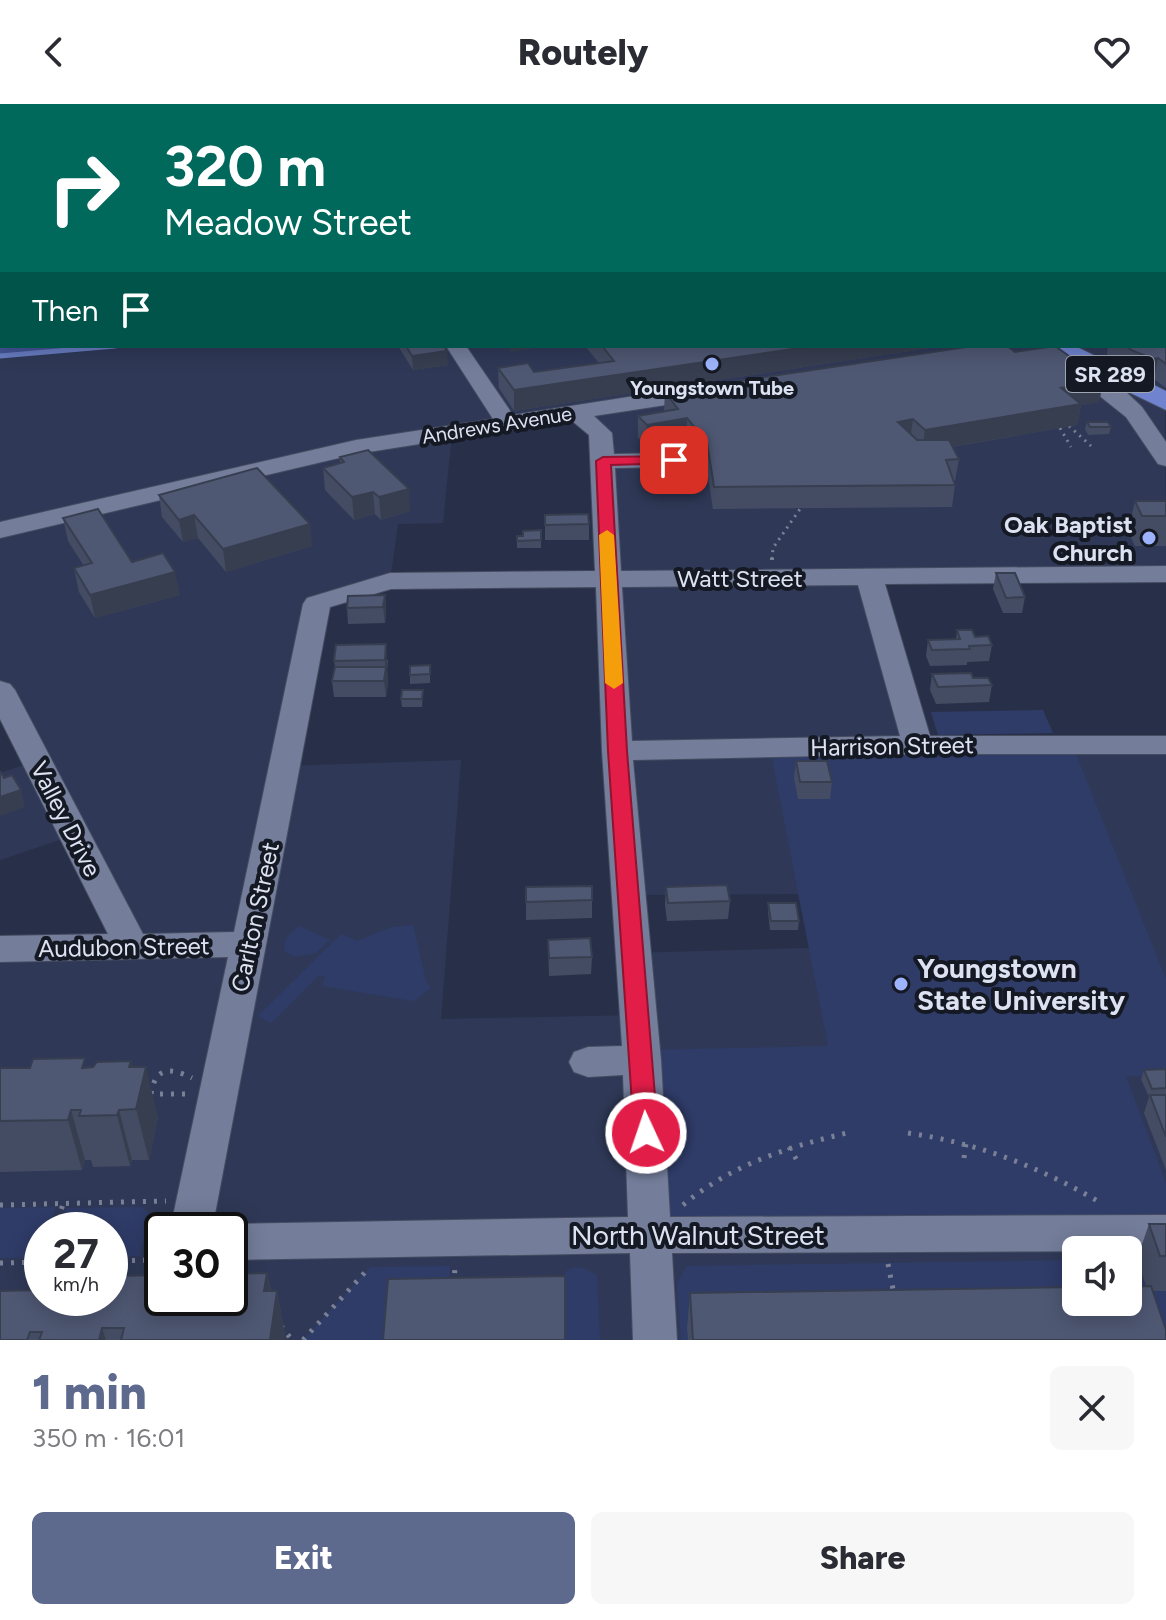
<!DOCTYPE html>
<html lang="en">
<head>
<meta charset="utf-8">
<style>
	:root { --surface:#fff; --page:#f7f7f7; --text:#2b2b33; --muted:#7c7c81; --accent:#5e698e }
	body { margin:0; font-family:Figtree,sans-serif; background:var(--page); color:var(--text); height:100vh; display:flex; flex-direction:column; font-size:30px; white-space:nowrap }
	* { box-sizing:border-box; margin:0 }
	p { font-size:26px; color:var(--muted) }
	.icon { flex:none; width:44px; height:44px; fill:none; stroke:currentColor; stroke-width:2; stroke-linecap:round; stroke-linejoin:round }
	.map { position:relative; height:1236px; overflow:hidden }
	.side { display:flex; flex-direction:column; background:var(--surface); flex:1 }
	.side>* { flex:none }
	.top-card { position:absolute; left:0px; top:0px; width:1166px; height:244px; box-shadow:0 4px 20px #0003; background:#00695c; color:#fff; overflow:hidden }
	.fabs { position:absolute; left:1062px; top:1132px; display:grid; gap:16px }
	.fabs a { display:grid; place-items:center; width:80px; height:80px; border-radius:12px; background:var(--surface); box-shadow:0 4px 20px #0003; font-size:40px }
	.speed { position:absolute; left:24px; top:1108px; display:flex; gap:16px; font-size:40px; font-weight:700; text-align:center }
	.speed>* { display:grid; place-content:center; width:104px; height:104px; border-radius:50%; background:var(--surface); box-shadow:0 4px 20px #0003; line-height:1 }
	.speed small { font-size:20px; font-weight:400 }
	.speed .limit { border:4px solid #111; border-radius:12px; background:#fff; color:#111 }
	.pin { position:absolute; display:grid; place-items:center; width:68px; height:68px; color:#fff; margin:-34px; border-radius:16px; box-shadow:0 4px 12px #0006 }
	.me { position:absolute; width:88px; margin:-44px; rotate:357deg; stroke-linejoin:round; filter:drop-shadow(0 0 6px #0008) }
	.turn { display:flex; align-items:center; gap:28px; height:168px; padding:0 32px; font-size:36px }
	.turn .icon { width:104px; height:104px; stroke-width:2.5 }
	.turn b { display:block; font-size:56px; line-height:68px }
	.then { display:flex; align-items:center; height:76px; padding:0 32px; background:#0003; gap:16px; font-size:30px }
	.round { display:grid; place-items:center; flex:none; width:84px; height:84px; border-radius:12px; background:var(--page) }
	.head { display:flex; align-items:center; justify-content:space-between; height:136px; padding:0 32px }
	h1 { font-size:48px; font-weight:800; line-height:60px; color:var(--accent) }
	.primary-button { display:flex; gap:16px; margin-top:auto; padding:16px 32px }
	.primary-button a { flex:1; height:92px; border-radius:12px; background:var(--accent); color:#fff; font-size:32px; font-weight:800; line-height:92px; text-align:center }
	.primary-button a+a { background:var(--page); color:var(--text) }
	header { display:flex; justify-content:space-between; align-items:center; height:104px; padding:0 32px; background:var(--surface); font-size:36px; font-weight:800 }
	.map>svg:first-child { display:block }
	.built { fill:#2f3957; fill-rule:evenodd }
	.green { fill:#2f3c68 }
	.forest { fill:#425394 }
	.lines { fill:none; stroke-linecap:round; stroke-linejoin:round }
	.stream { stroke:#677bc0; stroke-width:5 }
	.minor-casing { stroke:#464d61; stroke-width:2 }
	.major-casing { stroke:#464d61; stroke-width:2 }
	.highway-casing { stroke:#464d61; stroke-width:2 }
	.path-far2 { stroke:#7a8196; stroke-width:3; stroke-dasharray:2 5; stroke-linecap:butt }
	.path-far1 { stroke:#7a8196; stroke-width:4; stroke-dasharray:2 6; stroke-linecap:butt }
	.path { stroke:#7a8196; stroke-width:5; stroke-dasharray:3 8; stroke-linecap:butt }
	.minor { fill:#747e9b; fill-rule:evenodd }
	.major { fill:#6f83cf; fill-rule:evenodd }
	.highway { fill:#6b87f1; fill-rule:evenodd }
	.wall { fill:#444c63 }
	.shaded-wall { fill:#373e50 }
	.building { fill:#4f5873; stroke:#373e50; stroke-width:2 }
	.route { fill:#e11d48; stroke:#92132f; stroke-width:2 }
	.slow { fill:#f59e0b }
	.poi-dot { fill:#9db4fd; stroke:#151924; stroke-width:3 }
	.labels { text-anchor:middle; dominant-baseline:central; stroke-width:8; stroke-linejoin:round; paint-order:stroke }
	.far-poi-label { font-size:20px; font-weight:bold; fill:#dde2f2; stroke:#151924 }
	.far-street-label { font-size:20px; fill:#dde2f2; stroke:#151924 }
	.shield { fill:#151924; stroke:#a1a6b4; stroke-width:2 }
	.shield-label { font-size:22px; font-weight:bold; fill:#dde2f2 }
	.poi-label { font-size:24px; font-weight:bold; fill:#dde2f2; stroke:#151924; text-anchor:end }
	.street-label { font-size:24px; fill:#dde2f2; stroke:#151924 }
	.near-poi-label { font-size:28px; font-weight:bold; fill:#dde2f2; stroke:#151924; text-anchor:start }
	.near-street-label { font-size:28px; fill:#dde2f2; stroke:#151924 }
</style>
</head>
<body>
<header><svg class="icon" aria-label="back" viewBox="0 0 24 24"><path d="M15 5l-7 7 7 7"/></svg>Routely<svg class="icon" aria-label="heart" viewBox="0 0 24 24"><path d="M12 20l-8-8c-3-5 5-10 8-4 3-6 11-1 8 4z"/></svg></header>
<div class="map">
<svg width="1166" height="1236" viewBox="0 0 1166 1236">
	<rect width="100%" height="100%" fill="#283049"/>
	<path class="built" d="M1164,141L1166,470L870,473L918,641H1166V1236H0V845L132,844L74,731L0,756V669L36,657L0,586V252L115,242H1164ZM576,308L600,329L629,791L798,790L809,844L634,849L639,911L441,915L461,656L287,662L321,497L390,477L398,420L443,419L452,328ZM42,1126H110V1194H42ZM162,1126H230V1194H162ZM1076,1146H1128V1198H1076Z"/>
	<path class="green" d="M1043,606L1053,629L938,631L931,608Z
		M1072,640L1166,875V972H1126L1166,1079V1129L651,1131L642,946L828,942L770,644Z
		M413,821L426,877L431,884L414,897L322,882L325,873L319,871L271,919L258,912L341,830L357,837L392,823Z
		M299,822L330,836L316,849L294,853L284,846C283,834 291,829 299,822Z
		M56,1103L49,1126H42V1153L0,1154V1104Z
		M143,1103L149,1110L140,1152L110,1153V1126H61L66,1104Z
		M1128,1155H1137L1147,1187H1166V1236L687,1225L688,1236H681L677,1181L686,1162L1076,1156V1198H1128Z
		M450,1162L449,1190L393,1236H303L370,1163Z
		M571,1164H583L597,1171L600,1236H565V1168Z"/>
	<path class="forest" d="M0,185L2,242H116L0,253Z"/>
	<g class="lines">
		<path class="stream" d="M0,252L115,242"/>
		<g class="minor-casing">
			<path id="minor" d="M143,0H159V2H143Z
				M356,0H373L375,2H358Z
				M1157,0H1166V5Z
				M1164,44H1166V54H1164Z
				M1164,91H1166V101H1164Z
				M1164,167H1166V179H1164Z
				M1164,214H1166V226H1164Z
				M446,242H466L513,311L705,281L713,283L716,288L713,293L705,295L594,312L612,329L614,350L674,349L682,351L686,356L682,361L674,363L615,364L621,467L1166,462V478L885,480L930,632H1166V650H918L633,656L661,956L670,1113L1166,1111V1147L672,1149L677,1236H633L630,1149L230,1156V1126H215L230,1120L628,1113L623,971L588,973L574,968L569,958L574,948L588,943L622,942L602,647L596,483L391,485L330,503L212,1126H170L228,853L0,858V832L108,830L0,615V577L10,580L15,586L143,830L234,828L303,500L307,494L390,469L595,467L589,331L571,316L356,350L0,434V418L356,336L493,315ZM858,481L900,632L632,637L622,483Z
				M1037,242H1061L1125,287L1142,303L1166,338V362L1158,360L1126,313Z"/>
		</g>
		<g class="major-casing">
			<path id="major" d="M556,0H578L580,2H558Z
				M982,0H1009L980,2Z
				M1041,242H1075L1166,287V306L1045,248Z"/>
		</g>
		<g class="highway-casing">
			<path id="highway" d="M203,0H234L202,2Z
				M644,0H673L643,2Z
				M714,0H741L713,2Z
				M0,20H2V34H0Z
				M2,106V122L0,123V107Z
				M0,141H2V157H0Z
				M0,176H2V194H0Z"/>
		</g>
		<path class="path-far2" d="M1069,322L1091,342
			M1060,324L1071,343
			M772,455L773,444L800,405"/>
		<path class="path-far1" d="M772,456V453"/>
		<path class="path" d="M149,990H188
			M151,990C155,963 170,963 192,974
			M908,1029C978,1039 1040,1063 1101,1099
			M789,1043L798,1058
			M964,1054L966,1039
			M0,1101L166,1097
			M683,1101C731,1061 787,1043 847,1029
			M55,1126L63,1100
			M110,1157L151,1156L162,1151
			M0,1159L42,1158
			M888,1160L894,1190
			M1128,1161L1139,1187
			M454,1180L455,1162
			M281,1222L292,1236
			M303,1236L369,1164"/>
		<use href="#minor" class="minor"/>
		<use href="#major" class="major"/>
		<use href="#highway" class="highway"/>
	</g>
	<path class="wall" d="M885,0H914V2H885Z
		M1166,182V201L1164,199Z
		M1166,224V284L1154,275L1148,276L1126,266L1107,250L1108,242H1164Z
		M398,242H444L448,261L413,266Z
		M585,242H937L936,243L514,307L499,284L498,264L534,268L599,259Z
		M1015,248L1099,298L1081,301L1077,321L952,343L959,355L955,377H954L955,381L952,403L713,405L706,360L686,336L646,343L638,333V312L664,307L665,288Z
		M1087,318L1111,323L1109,330L1088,331L1085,325Z
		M340,353L410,407L381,416L375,410L354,416L325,386L323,364L340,359Z
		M159,391L312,442L226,468L198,434L183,438L162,413Z
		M1135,397H1166V442H1135L1128,427Z
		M545,411L589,420V436H545Z
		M63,414L132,458L180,491L95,514L79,488L74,464L84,462L68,437Z
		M541,426V444H517V432H523Z
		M996,469L1025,493L1022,509H1003L993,485Z
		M385,491L386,507L385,519L348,520L347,504Z
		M957,526L975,533L992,541L989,557L967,558V561L930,562L926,552L928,536L956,535Z
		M388,556L387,567L388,579L386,593H334L332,577L335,563L334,557Z
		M430,569V579L410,580V571Z
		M932,570L973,574L992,581L989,598L936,600L930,586Z
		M423,586L422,603H402L401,595Z
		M796,657L832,678L830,695H798L794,674Z
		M526,783L592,796V814L526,816Z
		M666,783L730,797L728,815L667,817L665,801Z
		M768,799L799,817L798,826H770L768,808Z
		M548,836L592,853L591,870L549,872Z
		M131,957L132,963L158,1013L149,1056H132L130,1062L93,1063L91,1056H85L82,1066L0,1068V964L93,963Z
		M1166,965V1066L1144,1009L1149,993L1141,975L1144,966Z
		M1149,1120H1166V1187H1153L1166,1236H688L687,1224L690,1189L1146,1182L1137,1155Z
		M267,1169L271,1187H277L286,1236H0L37,1186L122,1171Z"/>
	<path class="shaded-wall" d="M93,0H106L107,2H81Z
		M485,0H534V2H474Z
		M510,242H550L510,248Z
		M813,242H937L936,243L514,307V286Z
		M447,247L448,261L413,266L412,252Z
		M1158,254L1154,275L1148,276L1153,255Z
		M1104,277L1099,298L1081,301L1077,321L922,348L925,326L1061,284Z
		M687,314L686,336L646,343L647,321Z
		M913,315L910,337L898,318Z
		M409,385L410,407L381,416L379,393Z
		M373,388L375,410L354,416L352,393Z
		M194,411L198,434L183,438L179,416Z
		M310,420L312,442L226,468L223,445Z
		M175,468L180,491L95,514L90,491Z
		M385,491L386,507L385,519L383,503Z
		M386,540L388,579L386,593L384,577Z
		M21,686L25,703L0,712V693Z
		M131,957L139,992L146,963L158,1013L149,1056L136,1005L129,963Z
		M71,1006L85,1056L82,1066L68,1016Z
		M119,1006L132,1056L130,1062L117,1011Z
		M118,1158L133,1208L115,1172Z
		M267,1169L274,1206L277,1187L286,1236H270L264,1187Z
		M102,1224L106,1236H99Z"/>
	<path class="building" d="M69,0H93L81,2H72Z
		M447,0H485L474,2H436Z
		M1164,224H1166V260L1158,254L1153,255L1131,246L1126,242H1164Z
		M406,242H444L447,247L412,252Z
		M602,242H813L514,286L498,264L528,259L534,268L614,257Z
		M973,242H1007L1015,248L1055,242L1104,277L1061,284L1081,300L925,326L913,315L898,318L917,336H949L959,355L946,356L955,381L714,383L707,338L687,314L647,321L638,312L678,305L665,288Z
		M1087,318H1108L1111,323H1090Z
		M368,346L409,385L379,393L373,388L352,393L323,364L344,358L340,353Z
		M257,364L310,420L223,445L194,411L179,416L159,391Z
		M1135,397H1166V412H1142Z
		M98,405L132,458L163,449L175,468L90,491L74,464L92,459L63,414Z
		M588,410L589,420L545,421V411Z
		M541,426V436L517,437V432H523V427Z
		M996,469H1015L1025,493L1006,494Z
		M385,491L383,503L347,504L348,492Z
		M957,526H972L975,533L988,532L992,541L969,542L970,545L932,546L928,536L960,535Z
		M386,540L385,556L334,557L336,541Z
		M430,561V570L410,571V562Z
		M335,563H386L384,577H332Z
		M971,569L973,574H988L992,581L938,583L932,570Z
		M402,586H423L422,595H401Z
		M796,657H827L832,678H800Z
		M0,668H1L4,674L12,671L21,686L0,693Z
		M727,781L730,797L668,799L666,783Z
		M592,782V796L526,798V783Z
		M768,799H796L799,817H771Z
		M590,834L592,853L549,854L548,836Z
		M85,954L82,964L93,963L97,958L131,957L129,963H146L136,1005L119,1006L117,1011L79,1012L81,1006H71L68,1016L0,1017V964H30L33,955Z
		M1166,965V984L1152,985L1144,966Z
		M1150,991H1166V1033Z
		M1149,1120H1166V1152H1160Z
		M110,1158H118L115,1172L162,1171V1194H230V1170L267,1169L264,1187H277L270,1236H121L124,1224H102L99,1236H39L42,1228H30L27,1236H0V1187L37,1186L41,1172H42V1194H110Z
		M565,1172V1236H383L388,1175Z
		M1151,1182L1166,1226V1236H693L690,1189L1076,1183V1198H1128V1183Z"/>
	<path class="route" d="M674,352L679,353V359L611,361L627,647L658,1029L654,1036L646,1039L637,1036L634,1029L608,647L596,357L603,353Z"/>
	<path class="slow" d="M607,426L614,431L623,579L614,585L605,579L599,431Z"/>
	<g class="poi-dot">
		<circle cx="712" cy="260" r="8"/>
		<circle cx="1149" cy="434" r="8"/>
		<circle cx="901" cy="880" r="8"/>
	</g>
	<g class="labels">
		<g class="far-poi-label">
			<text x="712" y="284">Youngstown Tube</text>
		</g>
		<g class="far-street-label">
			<text transform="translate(497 321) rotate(-9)">Andrews Avenue</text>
		</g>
		<rect class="shield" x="1066" y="252" width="88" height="36" rx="6"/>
		<g class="shield-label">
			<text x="1110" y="270">SR 289</text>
		</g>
		<g class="poi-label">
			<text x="1133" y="420">Oak Baptist<tspan x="1133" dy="28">Church</tspan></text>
		</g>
		<g class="street-label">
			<text x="740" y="474">Watt Street</text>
			<text transform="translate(892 642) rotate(-1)">Harrison Street</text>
			<text transform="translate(66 715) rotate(63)">Valley Drive</text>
			<text transform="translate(255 813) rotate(-78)">Carlton Street</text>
			<text transform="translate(124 843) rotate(-1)">Audubon Street</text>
		</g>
		<g class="near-poi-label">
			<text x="917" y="864">Youngstown<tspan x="917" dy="32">State University</tspan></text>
		</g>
		<g class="near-street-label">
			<text x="698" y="1131">North Walnut Street</text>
		</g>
	</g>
</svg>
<div class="fabs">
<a><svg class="icon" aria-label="sound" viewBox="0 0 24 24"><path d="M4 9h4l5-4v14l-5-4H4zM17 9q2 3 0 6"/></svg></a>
</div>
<div class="speed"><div>27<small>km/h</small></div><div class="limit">30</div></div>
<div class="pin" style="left:674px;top:356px;background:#d93025"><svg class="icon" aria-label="arrive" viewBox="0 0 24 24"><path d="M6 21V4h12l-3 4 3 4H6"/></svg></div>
<svg class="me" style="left:646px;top:1029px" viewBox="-20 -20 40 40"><circle r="17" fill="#e11d48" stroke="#fff" stroke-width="3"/><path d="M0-11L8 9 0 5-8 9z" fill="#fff"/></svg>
<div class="top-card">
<div class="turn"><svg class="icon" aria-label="right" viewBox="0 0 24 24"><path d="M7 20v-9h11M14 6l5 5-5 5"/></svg><div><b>320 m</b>Meadow Street</div></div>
<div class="then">Then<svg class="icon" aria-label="arrive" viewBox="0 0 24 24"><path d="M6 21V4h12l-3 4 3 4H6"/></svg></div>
</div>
</div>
<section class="side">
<div class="head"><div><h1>1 min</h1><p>350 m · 16:01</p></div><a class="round"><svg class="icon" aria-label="close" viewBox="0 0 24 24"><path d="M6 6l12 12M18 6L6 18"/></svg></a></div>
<div class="primary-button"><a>Exit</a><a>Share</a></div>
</section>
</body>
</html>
